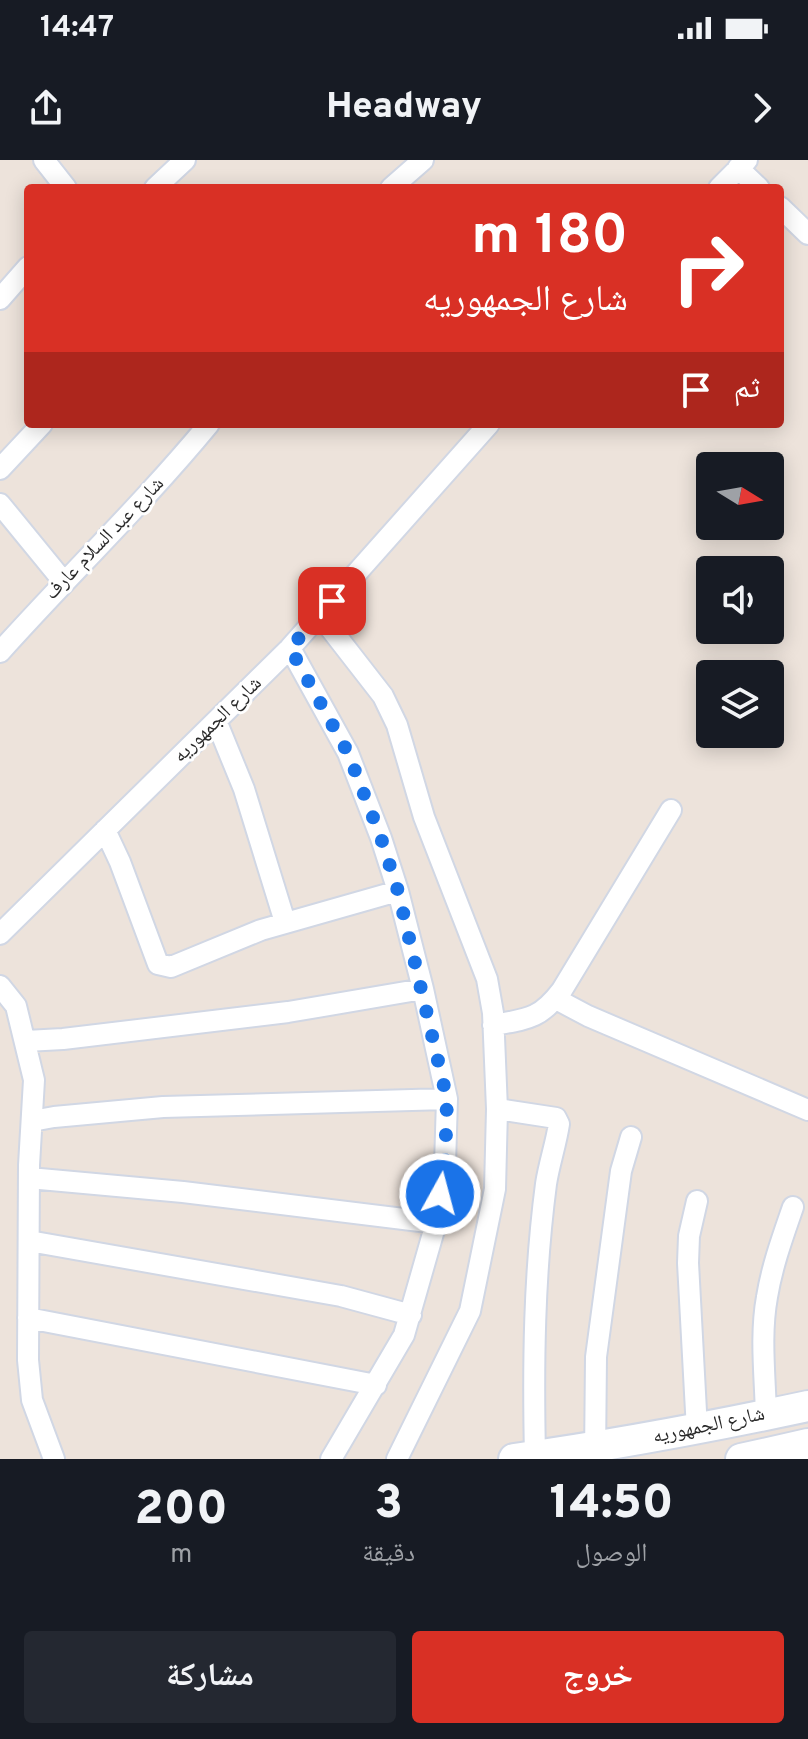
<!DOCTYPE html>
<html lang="ar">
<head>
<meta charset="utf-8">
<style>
	:root { --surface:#171b24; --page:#242831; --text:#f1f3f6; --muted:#9ea1a6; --accent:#d93025 }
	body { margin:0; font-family:Overpass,"Noto Naskh Arabic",sans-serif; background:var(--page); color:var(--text); direction:rtl; height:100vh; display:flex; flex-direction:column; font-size:30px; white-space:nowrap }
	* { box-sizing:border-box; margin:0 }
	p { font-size:26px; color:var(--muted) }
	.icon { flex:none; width:44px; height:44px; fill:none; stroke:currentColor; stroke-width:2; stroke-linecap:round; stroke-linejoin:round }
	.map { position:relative; height:1299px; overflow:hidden; direction:ltr }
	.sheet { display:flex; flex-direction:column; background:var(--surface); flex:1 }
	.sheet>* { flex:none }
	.banner { position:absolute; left:24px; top:24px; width:760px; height:244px; border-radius:8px; box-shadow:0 4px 20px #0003; direction:rtl; background:#d93025; color:#fff; overflow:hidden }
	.needle { width:52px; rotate:101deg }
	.fabs { position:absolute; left:696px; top:292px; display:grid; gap:16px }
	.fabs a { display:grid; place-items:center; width:88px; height:88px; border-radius:8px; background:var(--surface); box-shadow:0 4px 20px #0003; font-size:40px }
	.pin { position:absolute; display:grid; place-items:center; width:68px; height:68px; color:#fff; margin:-34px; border-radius:16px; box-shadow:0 4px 12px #0006 }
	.me { position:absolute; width:88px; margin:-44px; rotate:7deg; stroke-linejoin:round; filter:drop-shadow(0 0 6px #0008) }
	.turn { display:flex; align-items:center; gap:28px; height:168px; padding:0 24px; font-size:36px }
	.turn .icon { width:104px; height:104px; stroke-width:2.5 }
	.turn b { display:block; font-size:56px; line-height:68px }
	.then { display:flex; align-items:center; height:76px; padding:0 24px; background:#0003; gap:16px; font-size:30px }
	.eta { display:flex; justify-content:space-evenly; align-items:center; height:136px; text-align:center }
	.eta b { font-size:48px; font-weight:800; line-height:56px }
	.cta { display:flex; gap:16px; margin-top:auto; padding:16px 24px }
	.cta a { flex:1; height:92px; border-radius:8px; background:var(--accent); color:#fff; font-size:32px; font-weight:800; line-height:92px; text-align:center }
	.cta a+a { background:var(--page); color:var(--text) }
	.status { display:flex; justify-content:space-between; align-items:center; height:56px; padding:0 40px; background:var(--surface); direction:ltr }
	.status svg { height:22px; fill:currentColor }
	header { display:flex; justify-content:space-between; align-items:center; height:104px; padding:0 24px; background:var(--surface); font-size:36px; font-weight:800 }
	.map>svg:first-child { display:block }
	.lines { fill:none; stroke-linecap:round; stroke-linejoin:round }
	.street-casing { stroke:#d1d7e4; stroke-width:24 }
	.secondary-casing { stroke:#d1d7e4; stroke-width:34 }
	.street { stroke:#fff; stroke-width:20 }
	.secondary { stroke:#fff; stroke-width:30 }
	.route { stroke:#1a73e8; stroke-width:14; stroke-dasharray:0 25.2 }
	.labels { text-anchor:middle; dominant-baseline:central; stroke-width:6; stroke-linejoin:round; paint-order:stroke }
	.street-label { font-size:20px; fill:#2a2a2a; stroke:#fff }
</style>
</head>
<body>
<div class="status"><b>14:47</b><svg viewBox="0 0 49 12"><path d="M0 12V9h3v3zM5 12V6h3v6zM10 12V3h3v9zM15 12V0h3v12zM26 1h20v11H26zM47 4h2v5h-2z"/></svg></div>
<header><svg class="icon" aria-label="forward" viewBox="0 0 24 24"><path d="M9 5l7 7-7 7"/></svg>Headway<svg class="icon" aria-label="share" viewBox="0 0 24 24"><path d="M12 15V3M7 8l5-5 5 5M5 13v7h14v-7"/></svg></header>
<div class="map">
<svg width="808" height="1299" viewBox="0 0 808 1299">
	<rect width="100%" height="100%" fill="#ede3db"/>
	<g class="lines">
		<g class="street-casing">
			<path id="street" d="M44,0L66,28
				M738,8L759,28
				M155,28L185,0
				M391,28L423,0
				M719,28L747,0
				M780,47L808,74
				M0,139L28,107
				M0,309L42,264
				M0,344L63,421
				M320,455L383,536L397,565L424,657L487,819L493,853L497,949L495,1029L470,1151L397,1299
				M290,488L348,593L381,678L398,731L423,829L447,939L445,1005L436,1063L404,1175L331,1299
				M0,492C69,415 143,344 209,264
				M217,563L244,629L285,762
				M105,670L120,702L158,804L171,807L261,770L398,731
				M0,774L290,488L489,264
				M0,826L16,846L34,920L29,1005L28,1200L32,1240L54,1299
				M556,839L588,856L808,950
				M493,865C528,859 540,859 562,830L671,650
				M26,881L63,879L288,852L423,829
				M497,949L556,958L559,964C556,984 549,1004 546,1024C534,1115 533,1205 535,1296
				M32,961L54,957L163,947L447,939
				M29,1018L183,1032L436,1063
				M697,1041L689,1076L688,1103L697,1270
				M29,1081L341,1136L411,1155
				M28,1158L376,1225
				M766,1255C765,1216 760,1175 767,1137C772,1106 783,1076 793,1047
				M595,1297L596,1197L621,1011L631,977"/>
		</g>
		<g class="secondary-casing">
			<path id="secondary" d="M514,1299C613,1285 710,1267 808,1246
				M741,1299L808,1284"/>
		</g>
		<use href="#street" class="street"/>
		<use href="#secondary" class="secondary"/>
	</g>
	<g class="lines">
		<path class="route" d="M332,441L290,488L348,593L381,678L398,731L447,939L445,1005L440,1034"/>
	</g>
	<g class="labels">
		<g class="street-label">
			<text transform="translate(105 379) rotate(-46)">شارع عبد السلام عارف</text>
			<text transform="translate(218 560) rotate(-44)">شارع الجمهوريه</text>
			<text transform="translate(709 1266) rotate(-12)">شارع الجمهوريه</text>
		</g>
	</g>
</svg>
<div class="fabs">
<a><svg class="needle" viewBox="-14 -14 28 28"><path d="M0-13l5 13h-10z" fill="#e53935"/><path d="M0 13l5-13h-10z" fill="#9ea1a6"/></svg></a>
<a><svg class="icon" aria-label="sound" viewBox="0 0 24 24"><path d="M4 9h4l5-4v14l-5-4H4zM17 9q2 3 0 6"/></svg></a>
<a><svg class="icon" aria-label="layers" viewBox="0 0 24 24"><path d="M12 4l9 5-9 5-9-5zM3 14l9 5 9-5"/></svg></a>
</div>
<div class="pin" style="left:332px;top:441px;background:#d93025"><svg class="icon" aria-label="arrive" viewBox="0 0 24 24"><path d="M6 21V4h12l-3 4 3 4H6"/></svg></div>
<svg class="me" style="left:440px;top:1034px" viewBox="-20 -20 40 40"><circle r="17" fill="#1a73e8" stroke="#fff" stroke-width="3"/><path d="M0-11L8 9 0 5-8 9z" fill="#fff"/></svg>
<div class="banner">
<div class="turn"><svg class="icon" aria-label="right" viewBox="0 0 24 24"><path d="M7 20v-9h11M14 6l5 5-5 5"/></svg><div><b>180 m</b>شارع الجمهوريه</div></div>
<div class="then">ثم<svg class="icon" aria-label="arrive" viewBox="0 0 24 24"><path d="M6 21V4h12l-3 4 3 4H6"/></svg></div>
</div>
</div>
<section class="sheet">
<div class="eta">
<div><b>14:50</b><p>الوصول</p></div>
<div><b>3</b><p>دقيقة</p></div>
<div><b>200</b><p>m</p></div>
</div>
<div class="cta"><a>خروج</a><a>مشاركة</a></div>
</section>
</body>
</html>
